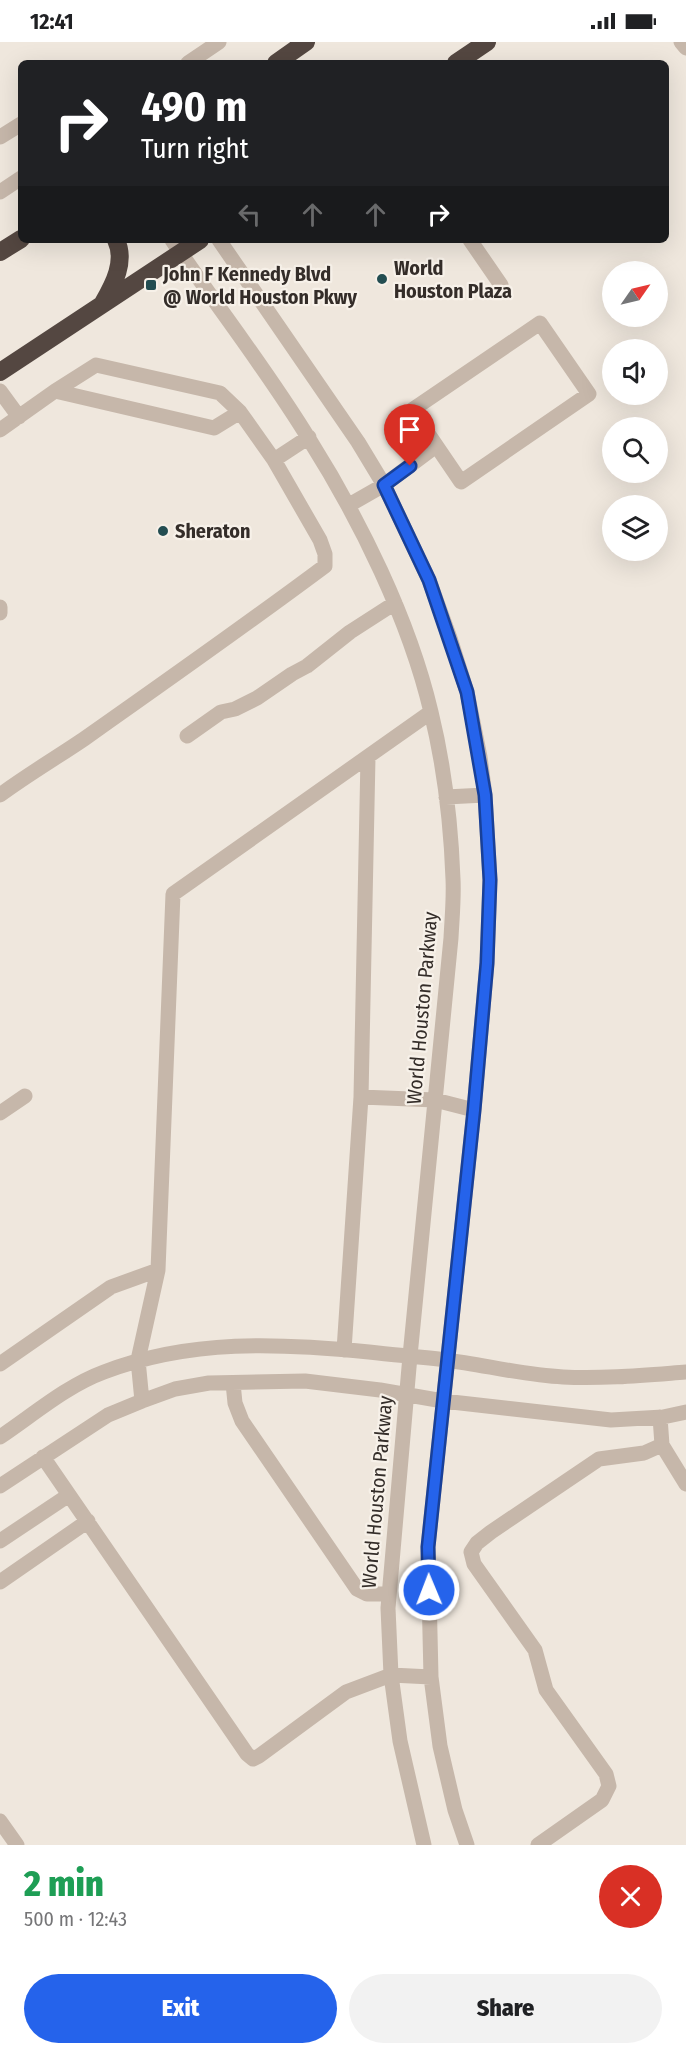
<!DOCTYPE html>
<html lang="en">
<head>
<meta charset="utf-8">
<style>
	:root { --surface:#fff; --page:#f2f2f2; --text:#202124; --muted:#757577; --accent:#2563eb }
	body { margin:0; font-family:"Fira Sans Condensed",sans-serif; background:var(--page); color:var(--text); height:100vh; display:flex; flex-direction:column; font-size:22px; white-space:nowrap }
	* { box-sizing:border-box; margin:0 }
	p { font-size:20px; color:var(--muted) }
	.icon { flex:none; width:33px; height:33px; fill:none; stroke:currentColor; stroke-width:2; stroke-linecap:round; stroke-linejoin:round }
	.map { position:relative; height:1803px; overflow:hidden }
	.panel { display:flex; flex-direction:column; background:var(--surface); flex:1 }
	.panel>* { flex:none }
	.banner { position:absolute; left:18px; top:18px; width:651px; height:183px; border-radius:9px; box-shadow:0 6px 24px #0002; background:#202124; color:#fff; overflow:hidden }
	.needle { width:39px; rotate:56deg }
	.tools { position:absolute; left:602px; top:219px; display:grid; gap:12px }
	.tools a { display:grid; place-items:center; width:66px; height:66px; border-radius:50%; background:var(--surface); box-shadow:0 6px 24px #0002; font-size:30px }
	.pin { position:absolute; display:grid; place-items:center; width:51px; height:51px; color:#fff; margin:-62px -26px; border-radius:50% 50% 50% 0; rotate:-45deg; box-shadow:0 0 6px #0007 }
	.pin .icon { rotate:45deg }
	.me { position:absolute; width:66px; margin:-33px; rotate:359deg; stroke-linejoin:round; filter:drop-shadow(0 0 4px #0008) }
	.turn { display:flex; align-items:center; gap:21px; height:126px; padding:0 24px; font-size:27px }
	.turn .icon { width:78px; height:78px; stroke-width:2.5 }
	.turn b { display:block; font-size:42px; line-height:51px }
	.lanes { display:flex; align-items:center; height:57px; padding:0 24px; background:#0003; justify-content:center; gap:30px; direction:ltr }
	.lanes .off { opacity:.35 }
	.round { display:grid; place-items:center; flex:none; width:63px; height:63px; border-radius:32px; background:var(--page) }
	.overview { display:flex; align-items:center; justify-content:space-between; height:102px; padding:0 24px }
	h1 { font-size:36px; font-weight:800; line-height:45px; color:#1e9e55 }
	.button { display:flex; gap:12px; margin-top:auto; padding:12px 24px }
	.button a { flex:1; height:69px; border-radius:36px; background:var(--accent); color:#fff; font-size:24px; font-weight:800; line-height:69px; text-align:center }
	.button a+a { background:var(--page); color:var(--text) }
	.status { display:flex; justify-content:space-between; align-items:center; height:42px; padding:0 30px; background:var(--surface); direction:ltr }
	.status svg { height:16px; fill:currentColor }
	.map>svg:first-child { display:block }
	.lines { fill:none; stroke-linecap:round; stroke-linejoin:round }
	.minor { stroke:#c6b7aa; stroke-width:15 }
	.highway { stroke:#544741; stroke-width:18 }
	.route-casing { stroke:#184099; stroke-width:15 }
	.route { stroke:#2563eb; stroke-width:10 }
	.poi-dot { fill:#234d51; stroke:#f7f1e9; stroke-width:2 }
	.labels { text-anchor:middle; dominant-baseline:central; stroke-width:4.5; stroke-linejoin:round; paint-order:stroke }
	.poi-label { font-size:20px; font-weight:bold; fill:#342d29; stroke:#f7f1e9; text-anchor:start }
	.street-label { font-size:20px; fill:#342d29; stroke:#f7f1e9 }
</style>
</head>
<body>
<div class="status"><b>12:41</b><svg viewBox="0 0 49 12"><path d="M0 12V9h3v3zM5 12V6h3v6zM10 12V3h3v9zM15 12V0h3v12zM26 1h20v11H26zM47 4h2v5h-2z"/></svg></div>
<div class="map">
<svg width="686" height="1803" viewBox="0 0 686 1803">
	<rect width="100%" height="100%" fill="#efe7dd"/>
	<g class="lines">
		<path class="minor" d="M681,0L686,6
			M188,21L219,0
			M0,95L21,82
			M0,150L21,136
			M172,198C217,265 267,328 309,397C360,478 409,577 431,670C444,723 451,783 453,837C454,856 452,876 451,896L410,1314L388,1566L391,1633L400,1699L424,1803
			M219,198L358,400L384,443L429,538L450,596L467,650L480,715L485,753L490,838L487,921L474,1068L428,1505L431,1635L440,1704L455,1768L467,1803
			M470,198L501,243
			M540,281L589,352L461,440L412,368Z
			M0,349L19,375
			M55,349L214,386L240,370
			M0,388L55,349L96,323L220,351L240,370L274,418L320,498L325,512V524C246,583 165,640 84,697C56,716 27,733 0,753
			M274,418L309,395
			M349,463L384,443L436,404
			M0,565V571
			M187,694L221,670L235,667L257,656L292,632L307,624L350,590L395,561
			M446,755L485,753
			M361,1055L435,1058L474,1068
			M0,1071L25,1054
			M158,1228L173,852L431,670
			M344,1308L361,1055L368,715
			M0,1322L111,1245L158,1228L138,1318L142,1359
			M233,1341L235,1361L242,1379L357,1547L367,1552H389
			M0,1395C33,1373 66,1344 104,1330C190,1297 279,1301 369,1310C395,1313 421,1315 446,1318C485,1323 523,1333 563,1335C604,1337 646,1333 686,1330
			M662,1403L686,1442
			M43,1415L247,1712L253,1717L259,1714L346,1650L391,1633L431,1635
			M0,1444L108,1373L142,1359L175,1347L209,1341L305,1339L380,1348L443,1359L611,1378L663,1375L686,1370
			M0,1499L69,1453
			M0,1540L88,1479
			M0,1779L17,1803
			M538,1803L602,1758L609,1744L606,1732L546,1648L535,1608L474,1522L471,1510L477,1501L491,1490L599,1417L644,1411L662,1403L660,1375"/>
		<path class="highway" d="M276,21L306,0
			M456,21L487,0
			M0,210L21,197
			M103,261C114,242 126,219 116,198
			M0,330L200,198"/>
	</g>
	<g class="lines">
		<g class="route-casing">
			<path id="route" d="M410,424L384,443L429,538L467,650L485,753L490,838L487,921L474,1068L428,1505L429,1548"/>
		</g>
		<use href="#route" class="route"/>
	</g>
	<g class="poi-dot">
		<circle cx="382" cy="237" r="6"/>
		<rect x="145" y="237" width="12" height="12" rx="3"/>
		<circle cx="163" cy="489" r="6"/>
	</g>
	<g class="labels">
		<g class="poi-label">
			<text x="394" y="226">World<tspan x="394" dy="23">Houston Plaza</tspan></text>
			<text x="163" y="232">John F Kennedy Blvd<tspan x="163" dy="23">@ World Houston Pkwy</tspan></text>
			<text x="175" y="489">Sheraton</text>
		</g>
		<g class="street-label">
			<text transform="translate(422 966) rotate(-85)">World Houston Parkway</text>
			<text transform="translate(377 1450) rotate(-85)">World Houston Parkway</text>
		</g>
	</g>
</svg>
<div class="tools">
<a><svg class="needle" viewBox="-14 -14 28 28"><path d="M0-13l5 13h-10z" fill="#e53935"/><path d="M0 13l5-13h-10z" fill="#757577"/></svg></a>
<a><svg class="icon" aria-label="sound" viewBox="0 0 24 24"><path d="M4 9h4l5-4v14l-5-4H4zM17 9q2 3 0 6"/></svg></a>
<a><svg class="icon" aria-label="search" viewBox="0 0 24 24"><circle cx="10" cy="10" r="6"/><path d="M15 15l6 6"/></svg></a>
<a><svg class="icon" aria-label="layers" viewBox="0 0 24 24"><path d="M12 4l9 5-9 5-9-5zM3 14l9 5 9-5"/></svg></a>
</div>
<div class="pin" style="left:410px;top:424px;background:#d93025"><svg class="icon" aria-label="arrive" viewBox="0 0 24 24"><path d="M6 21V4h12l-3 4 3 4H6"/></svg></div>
<svg class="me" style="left:429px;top:1548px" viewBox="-20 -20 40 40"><circle r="17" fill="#2563eb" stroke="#fff" stroke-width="3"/><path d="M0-11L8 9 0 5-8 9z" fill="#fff"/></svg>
<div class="banner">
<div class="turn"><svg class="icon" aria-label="right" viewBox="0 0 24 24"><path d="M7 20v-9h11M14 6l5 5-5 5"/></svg><div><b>490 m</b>Turn right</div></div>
<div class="lanes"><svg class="icon off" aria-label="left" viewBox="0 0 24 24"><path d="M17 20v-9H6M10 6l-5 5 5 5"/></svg><svg class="icon off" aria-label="ahead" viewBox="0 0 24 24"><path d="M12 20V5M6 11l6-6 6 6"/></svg><svg class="icon off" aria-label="ahead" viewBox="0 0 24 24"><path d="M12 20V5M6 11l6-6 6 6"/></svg><svg class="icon" aria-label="right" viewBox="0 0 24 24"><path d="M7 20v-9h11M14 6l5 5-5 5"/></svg></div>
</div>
</div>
<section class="panel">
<div class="overview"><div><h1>2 min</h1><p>500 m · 12:43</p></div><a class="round" style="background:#d93025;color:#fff"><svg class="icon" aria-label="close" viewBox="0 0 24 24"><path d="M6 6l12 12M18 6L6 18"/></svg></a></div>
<div class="button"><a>Exit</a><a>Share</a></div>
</section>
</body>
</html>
